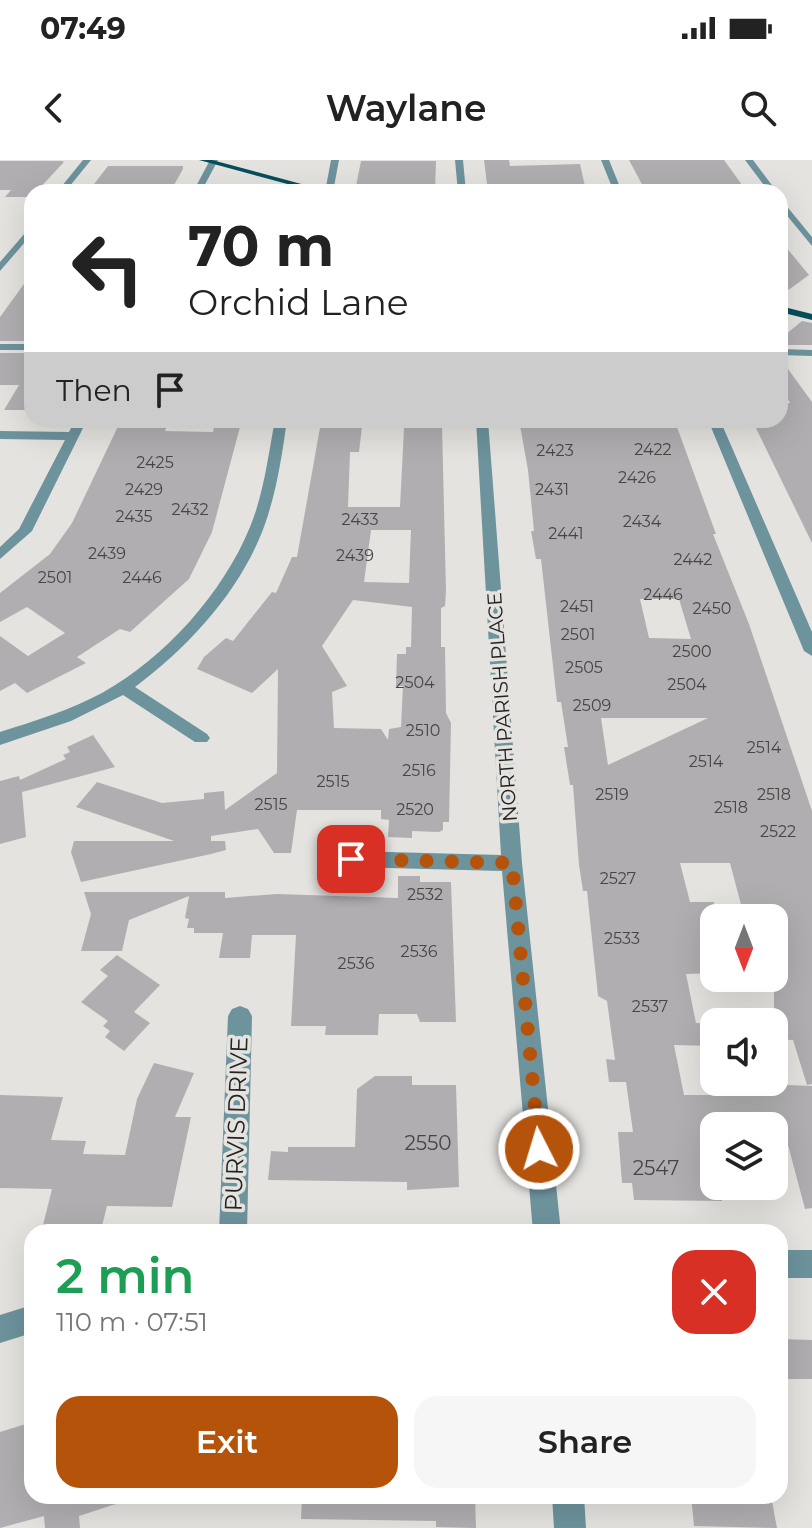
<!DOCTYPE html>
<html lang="en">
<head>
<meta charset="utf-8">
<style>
	:root { --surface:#fff; --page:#f6f6f6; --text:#222; --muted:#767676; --accent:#b45309 }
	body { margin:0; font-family:Montserrat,sans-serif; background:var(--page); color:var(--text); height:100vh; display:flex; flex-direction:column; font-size:30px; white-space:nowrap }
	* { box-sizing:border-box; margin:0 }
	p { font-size:26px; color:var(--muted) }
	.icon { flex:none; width:44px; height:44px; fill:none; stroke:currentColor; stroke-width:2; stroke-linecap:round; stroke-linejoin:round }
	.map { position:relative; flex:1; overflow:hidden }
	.sheet { position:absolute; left:24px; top:1064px; width:764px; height:280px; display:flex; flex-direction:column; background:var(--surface); border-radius:24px; box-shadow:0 8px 32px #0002 }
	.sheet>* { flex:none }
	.guide { position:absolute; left:24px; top:24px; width:764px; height:244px; border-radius:24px; box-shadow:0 8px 32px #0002; background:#fff; color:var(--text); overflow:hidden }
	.needle { width:52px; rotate:180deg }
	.fabs { position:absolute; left:700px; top:744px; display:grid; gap:16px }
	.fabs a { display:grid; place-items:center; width:88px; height:88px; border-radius:16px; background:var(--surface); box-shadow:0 8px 32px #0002; font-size:40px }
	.pin { position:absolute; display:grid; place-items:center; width:68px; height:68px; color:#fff; margin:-34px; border-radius:16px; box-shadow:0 4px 12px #0006 }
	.me { position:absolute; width:88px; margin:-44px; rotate:355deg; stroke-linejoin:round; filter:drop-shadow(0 0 6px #0008) }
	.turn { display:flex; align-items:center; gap:28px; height:168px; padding:0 32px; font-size:36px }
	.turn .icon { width:104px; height:104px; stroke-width:2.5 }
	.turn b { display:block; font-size:56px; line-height:68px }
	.then { display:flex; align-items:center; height:76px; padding:0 32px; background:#0003; gap:16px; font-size:30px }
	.round { display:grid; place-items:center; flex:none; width:84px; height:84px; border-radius:24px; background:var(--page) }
	.summary { display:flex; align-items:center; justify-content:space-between; height:136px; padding:0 32px }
	h1 { font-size:48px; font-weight:600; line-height:60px; color:#1e9e55 }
	.button { display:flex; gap:16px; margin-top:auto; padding:16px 32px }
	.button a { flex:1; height:92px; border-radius:24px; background:var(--accent); color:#fff; font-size:32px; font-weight:600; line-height:92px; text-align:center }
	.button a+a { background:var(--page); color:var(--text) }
	.status { display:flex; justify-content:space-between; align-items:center; height:56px; padding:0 40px; background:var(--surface); direction:ltr }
	.status svg { height:22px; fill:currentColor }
	header { display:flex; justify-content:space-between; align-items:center; height:104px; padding:0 32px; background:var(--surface); font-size:36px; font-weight:600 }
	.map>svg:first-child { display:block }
	.building { fill:#b1aeb2; fill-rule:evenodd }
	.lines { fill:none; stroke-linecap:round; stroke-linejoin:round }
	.minor { fill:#6d939d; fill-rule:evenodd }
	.major { fill:#064e5c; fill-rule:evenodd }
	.route { stroke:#b45309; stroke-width:14; stroke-dasharray:0 25.2 }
	.labels { text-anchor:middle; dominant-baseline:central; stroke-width:7; stroke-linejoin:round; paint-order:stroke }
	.number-label { font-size:16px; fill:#474645 }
	.street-label { font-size:20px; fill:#242321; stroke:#e5e3df }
	.near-number-label { font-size:20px; fill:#474645 }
	.near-street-label { font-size:24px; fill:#242321; stroke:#e5e3df }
</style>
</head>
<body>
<div class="status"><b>07:49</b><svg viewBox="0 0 49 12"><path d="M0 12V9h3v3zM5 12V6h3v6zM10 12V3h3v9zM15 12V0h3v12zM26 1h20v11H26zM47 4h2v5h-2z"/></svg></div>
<header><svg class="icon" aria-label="back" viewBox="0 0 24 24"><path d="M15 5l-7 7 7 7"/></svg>Waylane<svg class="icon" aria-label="search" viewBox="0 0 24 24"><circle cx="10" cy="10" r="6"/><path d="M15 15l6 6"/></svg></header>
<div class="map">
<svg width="812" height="1368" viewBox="0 0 812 1368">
	<rect width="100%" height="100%" fill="#e5e3df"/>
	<path class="building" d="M484,0H509L510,6L580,4L586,31L488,32Z
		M629,0H724L745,29L646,32Z
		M0,1H62L64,2L36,32H32V37H5L11,30H0Z
		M361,1H436L435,32H399L400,26H356Z
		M108,6H183V9L170,32H95L91,28Z
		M780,80L809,115L780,136Z
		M32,113V181H0V157Z
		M802,161L812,163V185H780V179Z
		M0,193H32V250H4L19,225H0Z
		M780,198L812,242V383L752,260H780V243H790L780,225Z
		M121,260H169L165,271L213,272L214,267H240L212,372L189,419L130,472L120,469L77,497L86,503L27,533L15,523L0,531V476L28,496L65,473L27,447L0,462V433L50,394L72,363Z
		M422,260L442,265L446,431L445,446L441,448V487H445L446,553L451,563L449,662H443V670L439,672L412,671V678L388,677L389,660L381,659V650H297L291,693H274L258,669L211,676V681H225L226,690L211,694L81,722L71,692L74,681H174L76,647L97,622L162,643L204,639V633L224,631L225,650L277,613L278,509L252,533L197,509L204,497L226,478L233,481L272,432L276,433L292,397H297L321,262H349L362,267L359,292H350L348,347H400L404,268L421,266ZM371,370H411L409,423L364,422ZM353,440L412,447L411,487H406V494H397L396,526H403L401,567L389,569L388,580L381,569L334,568L332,532L347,526L322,486Z
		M519,260H673L677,267L716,374H713L749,464L812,651V924L807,925L793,880L774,879V757L744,756L730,703H680L690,742H714V813L686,814L696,863L714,864V886L674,885L684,935H765L762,924L812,926V1048L805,1049L783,966H706L714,1003V1026H719L722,1041L634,1040L632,1023H622L618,972H633L626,922H609L606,899L615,900L607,841L598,836L587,731H583L579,705L573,625H570L564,587H568L561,542H557L541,399H536L531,371H534L528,310ZM640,439H679L691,479L649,478ZM601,558H708L608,605Z
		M93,575L115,607L22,632L26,677L0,684V621L19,616L20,620L66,599L63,595L70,592L67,587Z
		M398,716H420V722H451L456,862H420L417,854H379L378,875H325L326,866H291L296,775H252L250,798H219L223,773H194V768H187L189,759L185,758L189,736L129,760L122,791H81L91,754L84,732H225V738L277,734L398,738Z
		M117,795L160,825L134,852L150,863L124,891L105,877L110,871L103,866L108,861L81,842L108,816L100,810Z
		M154,903L194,913L175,957H191L172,1047L107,1046L102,1066L43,1065L52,1029L0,1028V935L63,937L51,980L86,981L83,994L125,995L137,939Z
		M375,916H412V925H456L459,1027L407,1030V1022L268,1020L271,991L288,992V987H355L357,929Z
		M780,1179L812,1180V1219H780Z
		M29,1263L32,1336H128V1340L79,1356L80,1368H45L44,1356L0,1368V1272Z
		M302,1336H475L476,1368L436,1367V1361L301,1359Z
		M691,1336H771L777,1368L694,1366Z"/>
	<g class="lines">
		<path class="minor" d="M83,0H91L65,32H57Z
			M210,0H218L201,32H193Z
			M331,0H339L333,32H325Z
			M455,0H463L466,32H458Z
			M601,0H609L622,32H614Z
			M745,0H753L777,32H769Z
			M780,38L812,77V86L780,47Z
			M32,65V74L0,111V102Z
			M0,184H32V190H0Z
			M780,189L812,190V196L780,195Z
			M75,260H87L32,371L0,399V387L19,369L65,280L0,279V271L69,272Z
			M275,260H287C282,295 277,330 265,364C242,429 190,486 135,527L207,574L210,578L207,582H195L123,535L71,561L0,585V572C35,561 70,550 102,533C165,498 223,433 250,367C264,333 268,296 275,260Z
			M476,260H488L522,703L561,1072H533L502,711L351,707L344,705L341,699L344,693L351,691L501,695Z
			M708,260H720L812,472V496L804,491Z
			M240,846L248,849L252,856L247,1072H219L228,856L232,849Z
			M780,1090H812V1118H780Z
			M32,1145V1173L0,1183V1155Z
			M552,1336H584L586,1368H554Z"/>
		<path class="major" d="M199,0H212L331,32H317Z
			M780,146L812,154V160L780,152Z"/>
	</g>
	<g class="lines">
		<path class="route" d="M351,699L512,703L539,989"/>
	</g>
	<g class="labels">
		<g class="number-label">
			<text x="653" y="289">2422</text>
			<text x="555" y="290">2423</text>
			<text x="155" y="302">2425</text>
			<text x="637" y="317">2426</text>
			<text x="144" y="329">2429</text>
			<text x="552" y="329">2431</text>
			<text x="190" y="349">2432</text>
			<text x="134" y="356">2435</text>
			<text x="360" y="359">2433</text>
			<text x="642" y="361">2434</text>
			<text x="566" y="373">2441</text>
			<text x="107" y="393">2439</text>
			<text x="355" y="395">2439</text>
			<text x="693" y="399">2442</text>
			<text x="55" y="417">2501</text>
			<text x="142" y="417">2446</text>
			<text x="663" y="434">2446</text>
			<text x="577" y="446">2451</text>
			<text x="712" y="448">2450</text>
			<text x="578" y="474">2501</text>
			<text x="692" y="491">2500</text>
			<text x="584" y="507">2505</text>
			<text x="415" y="522">2504</text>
			<text x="687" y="524">2504</text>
			<text x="592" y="545">2509</text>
			<text x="423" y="570">2510</text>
			<text x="764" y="587">2514</text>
			<text x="706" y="601">2514</text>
			<text x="419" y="610">2516</text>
			<text x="333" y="621">2515</text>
			<text x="612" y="634">2519</text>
			<text x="774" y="634">2518</text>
			<text x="271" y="644">2515</text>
			<text x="731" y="647">2518</text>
			<text x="415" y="649">2520</text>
			<text x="778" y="671">2522</text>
			<text x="618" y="718">2527</text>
			<text x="425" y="734">2532</text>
			<text x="622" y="778">2533</text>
			<text x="419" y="791">2536</text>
			<text x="356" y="803">2536</text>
			<text x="650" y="846">2537</text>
		</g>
		<g class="street-label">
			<text transform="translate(502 547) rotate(-94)">NORTH PARISH PLACE</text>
		</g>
		<g class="near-number-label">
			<text x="428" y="983">2550</text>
			<text x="656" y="1008">2547</text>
		</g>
		<g class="near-street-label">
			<text transform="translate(236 964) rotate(-88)">PURVIS DRIVE</text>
		</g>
	</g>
</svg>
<div class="fabs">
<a><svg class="needle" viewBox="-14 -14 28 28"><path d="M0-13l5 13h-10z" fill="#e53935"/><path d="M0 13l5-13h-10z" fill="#767676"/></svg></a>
<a><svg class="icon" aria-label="sound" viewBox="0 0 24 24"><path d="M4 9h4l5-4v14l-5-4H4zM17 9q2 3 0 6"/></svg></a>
<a><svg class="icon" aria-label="layers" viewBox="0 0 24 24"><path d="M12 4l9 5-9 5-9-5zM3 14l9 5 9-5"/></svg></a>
</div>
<div class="pin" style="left:351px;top:699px;background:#d93025"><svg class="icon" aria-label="arrive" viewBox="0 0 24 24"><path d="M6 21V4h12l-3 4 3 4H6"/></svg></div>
<svg class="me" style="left:539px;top:989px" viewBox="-20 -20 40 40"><circle r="17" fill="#b45309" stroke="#fff" stroke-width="3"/><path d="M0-11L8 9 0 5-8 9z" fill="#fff"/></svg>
<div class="guide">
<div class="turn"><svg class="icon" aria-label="left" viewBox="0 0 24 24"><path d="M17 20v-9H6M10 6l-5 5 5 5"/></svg><div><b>70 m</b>Orchid Lane</div></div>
<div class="then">Then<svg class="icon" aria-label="arrive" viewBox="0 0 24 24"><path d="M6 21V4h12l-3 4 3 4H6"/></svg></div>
</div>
<section class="sheet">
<div class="summary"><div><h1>2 min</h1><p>110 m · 07:51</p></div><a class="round" style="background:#d93025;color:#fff"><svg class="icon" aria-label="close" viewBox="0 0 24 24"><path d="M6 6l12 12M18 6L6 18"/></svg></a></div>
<div class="button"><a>Exit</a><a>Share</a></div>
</section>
</div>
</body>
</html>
